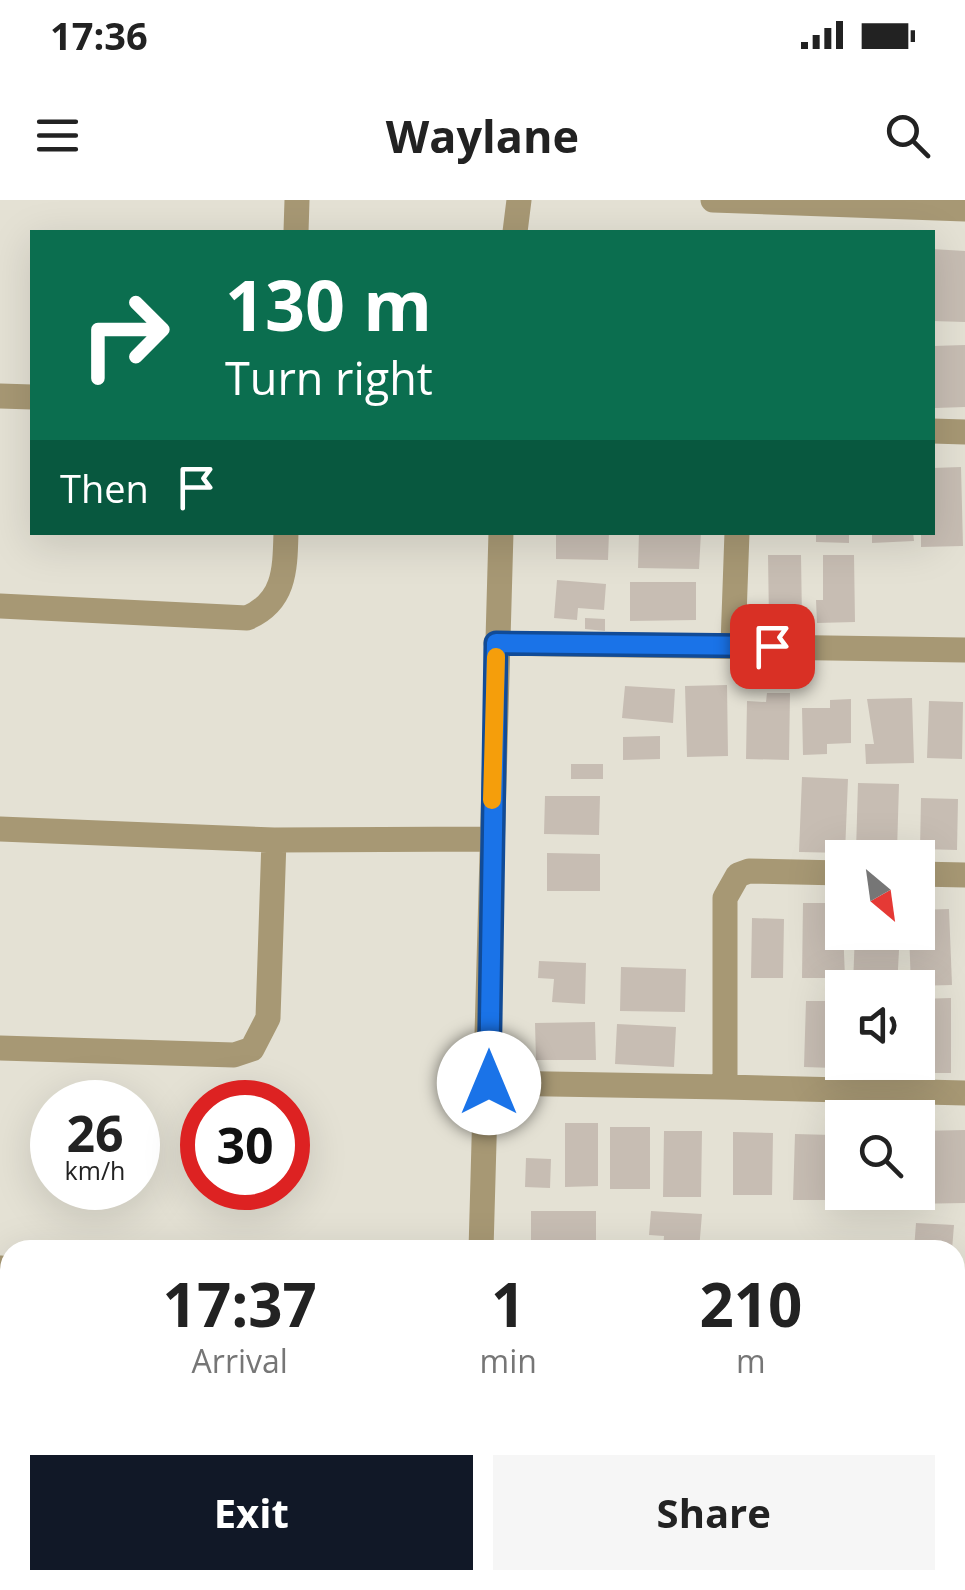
<!DOCTYPE html>
<html lang="en">
<head>
<meta charset="utf-8">
<style>
	:root { --surface:#fff; --page:#f6f6f6; --text:#222; --muted:#767676; --accent:#111827 }
	body { margin:0; font-family:"Open Sans",sans-serif; background:var(--page); color:var(--text); height:100vh; display:flex; flex-direction:column; font-size:38px; white-space:nowrap }
	* { box-sizing:border-box; margin:0 }
	p { font-size:32px; color:var(--muted) }
	.icon { flex:none; width:55px; height:55px; fill:none; stroke:currentColor; stroke-width:2; stroke-linecap:round; stroke-linejoin:round }
	.map { position:relative; flex:1; overflow:hidden }
	.details { position:absolute; left:0px; top:1040px; width:965px; height:350px; display:flex; flex-direction:column; background:var(--surface); border-radius:30px 30px 0 0; box-shadow:0 10px 40px #0002 }
	.details>* { flex:none }
	.hud { position:absolute; left:30px; top:30px; width:905px; height:305px; border-radius:0px; box-shadow:0 10px 40px #0002; background:#0b6e4f; color:#fff; overflow:hidden }
	.needle { width:65px; rotate:151deg }
	.fabs { position:absolute; left:825px; top:640px; display:grid; gap:20px }
	.fabs a { display:grid; place-items:center; width:110px; height:110px; border-radius:0px; background:var(--surface); box-shadow:0 10px 40px #0002; font-size:50px }
	.speed { position:absolute; left:30px; top:880px; display:flex; gap:20px; font-size:50px; font-weight:700; text-align:center }
	.speed>* { display:grid; place-content:center; width:130px; height:130px; border-radius:50%; background:var(--surface); box-shadow:0 10px 40px #0002; line-height:1 }
	.speed small { font-size:25px; font-weight:400 }
	.speed .limit { border:15px solid #d22; background:#fff; color:#111 }
	.pin { position:absolute; display:grid; place-items:center; width:85px; height:85px; color:#fff; margin:-42px; border-radius:20px; box-shadow:0 5px 15px #0006 }
	.me { position:absolute; width:110px; margin:-55px; rotate:0deg; stroke-linejoin:round; filter:drop-shadow(0 0 8px #0008) }
	.turn { display:flex; align-items:center; gap:35px; height:210px; padding:0 30px; font-size:45px }
	.turn .icon { width:130px; height:130px; stroke-width:2.5 }
	.turn b { display:block; font-size:70px; line-height:85px }
	.then { display:flex; align-items:center; height:95px; padding:0 30px; background:#0003; gap:20px; font-size:38px }
	.eta { display:flex; justify-content:space-evenly; align-items:center; height:170px; text-align:center }
	.eta b { font-size:60px; font-weight:700; line-height:70px }
	.cta { display:flex; gap:20px; margin-top:auto; padding:20px 30px }
	.cta a { flex:1; height:115px; border-radius:0px; background:var(--accent); color:#fff; font-size:40px; font-weight:700; line-height:115px; text-align:center }
	.cta a+a { background:var(--page); color:var(--text) }
	.status { display:flex; justify-content:space-between; align-items:center; height:70px; padding:0 50px; background:var(--surface); direction:ltr }
	.status svg { height:28px; fill:currentColor }
	header { display:flex; justify-content:space-between; align-items:center; height:130px; padding:0 30px; background:var(--surface); font-size:45px; font-weight:700 }
	.map>svg:first-child { display:block }
	.building { fill:#c7bdb3 }
	.lines { fill:none; stroke-linecap:round; stroke-linejoin:round }
	.street { stroke:#a79874; stroke-width:25 }
	.route-casing { stroke:#114b97; stroke-width:25 }
	.route { stroke:#1a73e8; stroke-width:18 }
	.slow { stroke:#f59e0b; stroke-width:18 }
</style>
</head>
<body>
<div class="status"><b>17:36</b><svg viewBox="0 0 49 12"><path d="M0 12V9h3v3zM5 12V6h3v6zM10 12V3h3v9zM15 12V0h3v12zM26 1h20v11H26zM47 4h2v5h-2z"/></svg></div>
<header><svg class="icon" aria-label="menu" viewBox="0 0 24 24"><path d="M4 6h16M4 12h16M4 18h16"/></svg>Waylane<svg class="icon" aria-label="search" viewBox="0 0 24 24"><circle cx="10" cy="10" r="6"/><path d="M15 15l6 6"/></svg></header>
<div class="map">
<svg width="965" height="1390" viewBox="0 0 965 1390">
	<rect width="100%" height="100%" fill="#e4e1d4"/>
	<path class="building" d="M932,49L965,51V122L932,121Z
		M965,145V207L935,208L933,146Z
		M961,267L963,346L921,347V332H932V268Z
		M556,332H609L608,360L556,359Z
		M639,332H701L699,369L638,368Z
		M816,332H849V343L816,342Z
		M872,332H913L914,341L872,343Z
		M768,355H801L802,420L769,421Z
		M823,355H854L855,422L817,423L816,400H823Z
		M557,380L606,384L604,410L578,408L577,420L554,418Z
		M630,382H696V420L630,421Z
		M585,418L605,419V431L585,429Z
		M727,485L728,556L687,557L685,486Z
		M625,486L675,489L673,523L622,518Z
		M767,493H790L789,560L746,559L747,501L766,502Z
		M912,498L914,563L866,564L865,544H874L867,499Z
		M851,499V543L827,544V554L803,555L802,508H830V500Z
		M929,501L963,502L962,559L927,558Z
		M660,536V559L623,560V537Z
		M571,564H603V579H571Z
		M802,577L848,579L845,653L799,652Z
		M858,583L899,584L897,651H856Z
		M545,596H600L599,635L544,634Z
		M921,598L958,599L957,650L920,649Z
		M547,653L600,654V691H547Z
		M803,703H842L845,778H802Z
		M949,709L952,785L911,786L909,732H918V710Z
		M752,718L784,719L783,778H751Z
		M855,732H900L897,787L853,786Z
		M539,761L586,763L585,804L552,802L554,779L538,778Z
		M621,767L686,769L685,812L620,811Z
		M951,798V873H904V862H918V799Z
		M806,801H836L835,868L804,867Z
		M595,822L596,860H536L535,823Z
		M617,824L676,827L674,867L615,864Z
		M853,862H892L891,874H853Z
		M565,923H598V986L565,987Z
		M610,927H650V989H610Z
		M965,930V1003L909,1004V992H918V931Z
		M664,931H702L701,997H663Z
		M733,932L773,933L772,995H733Z
		M795,934L832,935L831,1000H793Z
		M526,958L551,959L550,988L525,987Z
		M531,1011H596V1042H531Z
		M651,1011L702,1014L699,1050H663L664,1036L649,1035Z
		M916,1023L954,1025L952,1050H914Z
		M957,1241H965V1299H955Z
		M522,1380H585V1390H522Z
		M605,1380H638V1390H605Z
		M659,1380H699V1390H659Z
		M900,1380H935V1390H900Z
		M787,1383L817,1384L816,1390H786Z
		M835,1383H877V1390H835Z"/>
	<g class="lines">
		<path class="street" d="M713,0L965,9
			M296,32L297,0
			M515,32L519,0
			M0,196L32,197
			M932,231L965,232
			M0,406L247,418C285,402 285,370 286,332
			M496,443L965,450
			M733,445L737,332
			M0,629L274,640L491,639
			M842,673L749,671L738,675L725,698V887L965,893
			M918,674L965,675
			M0,848L234,855L252,849L268,818L274,640
			M489,883L725,887
			M481,1050L501,332
			M0,1068L10,1069
			M955,1103H965
			M0,1284H10
			M955,1332H965
			M248,1390V1380
			M474,1390V1380"/>
	</g>
	<g class="lines">
		<g class="route-casing">
			<path id="route" d="M489,883L496,443L772,446"/>
		</g>
		<use href="#route" class="route"/>
		<path class="slow" d="M492,600L496,457"/>
	</g>
</svg>
<div class="fabs">
<a><svg class="needle" viewBox="-14 -14 28 28"><path d="M0-13l5 13h-10z" fill="#e53935"/><path d="M0 13l5-13h-10z" fill="#767676"/></svg></a>
<a><svg class="icon" aria-label="sound" viewBox="0 0 24 24"><path d="M4 9h4l5-4v14l-5-4H4zM17 9q2 3 0 6"/></svg></a>
<a><svg class="icon" aria-label="search" viewBox="0 0 24 24"><circle cx="10" cy="10" r="6"/><path d="M15 15l6 6"/></svg></a>
</div>
<div class="speed"><div>26<small>km/h</small></div><div class="limit">30</div></div>
<div class="pin" style="left:772px;top:446px;background:#d93025"><svg class="icon" aria-label="arrive" viewBox="0 0 24 24"><path d="M6 21V4h12l-3 4 3 4H6"/></svg></div>
<svg class="me" style="left:489px;top:883px" viewBox="-20 -20 40 40"><circle r="19" fill="#fff"/><path d="M0-13L10 11 0 6-10 11z" fill="#1a73e8"/></svg>
<div class="hud">
<div class="turn"><svg class="icon" aria-label="right" viewBox="0 0 24 24"><path d="M7 20v-9h11M14 6l5 5-5 5"/></svg><div><b>130 m</b>Turn right</div></div>
<div class="then">Then<svg class="icon" aria-label="arrive" viewBox="0 0 24 24"><path d="M6 21V4h12l-3 4 3 4H6"/></svg></div>
</div>
<section class="details">
<div class="eta">
<div><b>17:37</b><p>Arrival</p></div>
<div><b>1</b><p>min</p></div>
<div><b>210</b><p>m</p></div>
</div>
<div class="cta"><a>Exit</a><a>Share</a></div>
</section>
</div>
</body>
</html>
